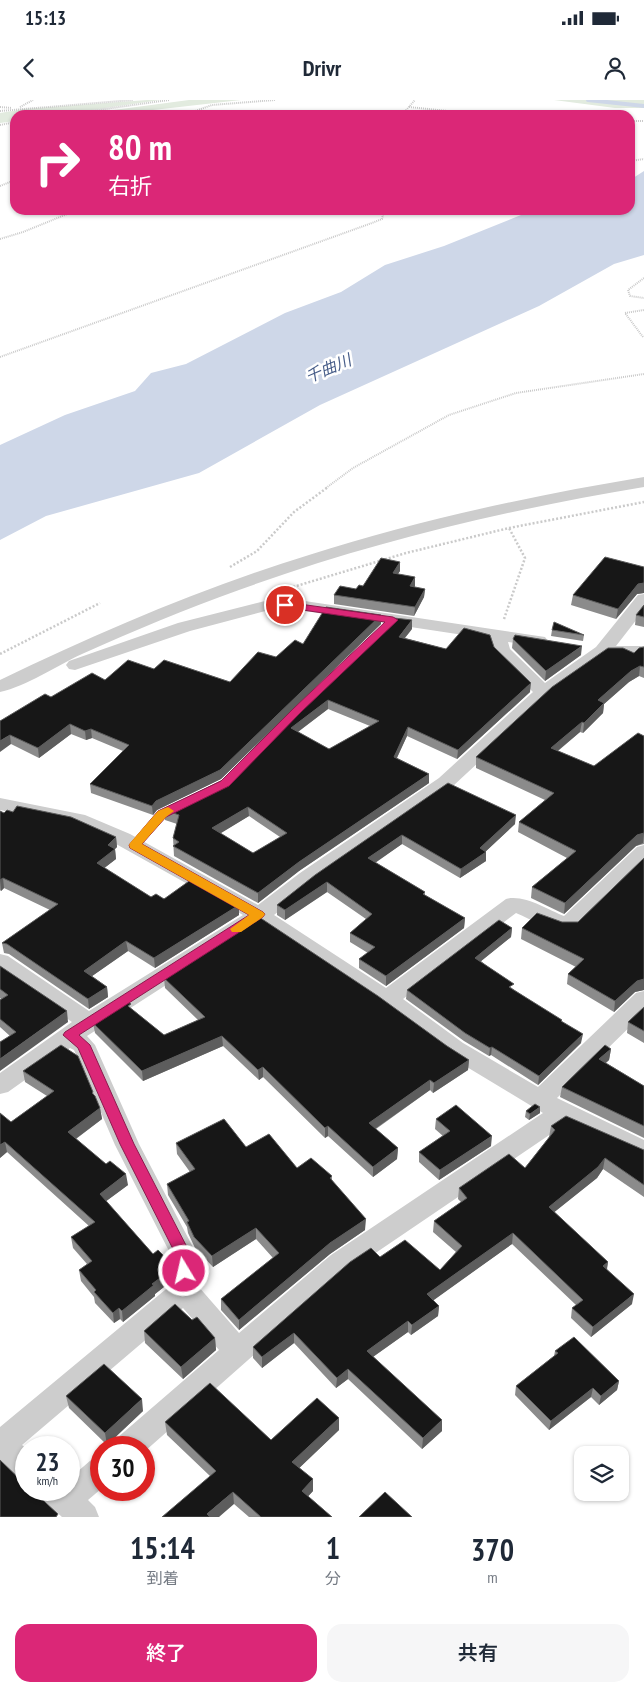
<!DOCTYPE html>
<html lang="ja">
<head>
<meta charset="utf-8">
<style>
	:root { --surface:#fff; --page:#f6f6f7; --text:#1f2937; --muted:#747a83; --accent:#db2777 }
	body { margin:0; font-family:"PT Sans Narrow","Noto Sans JP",sans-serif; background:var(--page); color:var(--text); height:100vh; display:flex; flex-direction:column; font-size:19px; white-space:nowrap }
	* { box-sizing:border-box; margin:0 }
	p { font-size:16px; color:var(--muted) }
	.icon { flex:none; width:28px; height:28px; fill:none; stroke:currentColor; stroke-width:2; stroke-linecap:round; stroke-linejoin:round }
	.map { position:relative; height:1417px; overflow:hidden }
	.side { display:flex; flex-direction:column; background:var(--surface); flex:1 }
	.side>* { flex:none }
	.hud { position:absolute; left:10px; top:10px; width:625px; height:105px; border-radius:15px; box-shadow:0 1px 4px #0004; background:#db2777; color:#fff; overflow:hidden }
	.fabs { position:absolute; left:574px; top:1346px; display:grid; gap:10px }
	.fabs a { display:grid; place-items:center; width:55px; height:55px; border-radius:10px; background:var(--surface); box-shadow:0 1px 4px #0004; font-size:25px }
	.speed { position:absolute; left:15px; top:1336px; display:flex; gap:10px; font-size:25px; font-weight:700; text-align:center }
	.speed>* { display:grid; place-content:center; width:65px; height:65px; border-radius:50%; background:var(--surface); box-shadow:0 1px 4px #0004; line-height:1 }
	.speed small { font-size:12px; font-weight:400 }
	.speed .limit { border:8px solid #d22; background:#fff; color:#111 }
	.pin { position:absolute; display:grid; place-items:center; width:42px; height:42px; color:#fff; margin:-21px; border:2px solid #fff; border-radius:50%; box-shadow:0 1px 5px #0007 }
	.me { position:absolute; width:55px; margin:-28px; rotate:351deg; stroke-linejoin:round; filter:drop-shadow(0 0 4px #0008) }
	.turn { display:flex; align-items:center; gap:18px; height:105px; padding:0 15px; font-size:22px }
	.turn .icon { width:65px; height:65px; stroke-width:2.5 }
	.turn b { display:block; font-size:35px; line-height:42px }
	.eta { display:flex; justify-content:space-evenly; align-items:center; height:85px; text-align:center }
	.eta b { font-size:30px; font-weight:600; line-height:35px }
	.action { display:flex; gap:10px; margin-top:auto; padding:10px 15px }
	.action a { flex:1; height:58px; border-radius:15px; background:var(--accent); color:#fff; font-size:20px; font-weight:600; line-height:58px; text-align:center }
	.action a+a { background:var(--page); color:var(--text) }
	.status { display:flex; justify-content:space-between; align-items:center; height:35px; padding:0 25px; background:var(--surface); direction:ltr }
	.status svg { height:14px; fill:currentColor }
	header { display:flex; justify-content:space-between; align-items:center; height:65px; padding:0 15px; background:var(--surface); font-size:22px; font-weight:600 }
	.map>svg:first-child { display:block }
	.green { fill:#e2ebdf }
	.water { fill:#ced7e8 }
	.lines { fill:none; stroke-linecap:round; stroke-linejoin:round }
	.stream { stroke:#ced7e8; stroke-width:4 }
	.path-far1 { stroke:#cacaca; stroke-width:2; stroke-dasharray:1 1; stroke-linecap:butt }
	.path { stroke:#cacaca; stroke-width:2.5; stroke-dasharray:2 2; stroke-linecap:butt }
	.lane { fill:#cdcdcd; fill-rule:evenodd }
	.street { fill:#cdcdcd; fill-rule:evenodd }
	.wall { fill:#8b8b8b; fill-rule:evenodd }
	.shaded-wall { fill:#5d5d5d }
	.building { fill:#171717; stroke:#5d5d5d; fill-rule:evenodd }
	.route { fill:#db2777; stroke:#8e194d }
	.slow { fill:#f59e0b }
	.labels { text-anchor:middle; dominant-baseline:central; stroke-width:5; stroke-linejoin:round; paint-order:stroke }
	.far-water-label { font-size:16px; font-style:italic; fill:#475d89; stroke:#fff }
</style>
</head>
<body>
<div class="status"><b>15:13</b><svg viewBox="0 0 49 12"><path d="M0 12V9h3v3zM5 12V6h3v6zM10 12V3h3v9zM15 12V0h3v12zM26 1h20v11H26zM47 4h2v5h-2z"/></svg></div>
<header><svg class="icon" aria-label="back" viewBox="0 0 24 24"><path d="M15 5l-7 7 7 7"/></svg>Drivr<svg class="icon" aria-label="person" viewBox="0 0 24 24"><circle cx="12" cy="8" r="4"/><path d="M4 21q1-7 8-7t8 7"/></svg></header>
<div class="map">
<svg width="644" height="1417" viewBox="0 0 644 1417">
	<rect width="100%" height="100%" fill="#fff"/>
	<path class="green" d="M147,0H161L55,15H15V21L0,23V13L24,9Z
		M189,0H241L109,15H76Z
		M554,0H644V8H615Z"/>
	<path class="water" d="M644,71V155L614,164L539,206L320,305L199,373L46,416L0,440V345L65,315L135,291L151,273L186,264L285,213L341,192L385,165L444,146L526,113L534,110H630V80Z"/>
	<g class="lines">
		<path class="stream" d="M588,0L644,6"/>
		<path class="path-far1" d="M0,7L12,8
			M20,7L33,0
			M409,7L486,15
			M0,11L133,0
			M61,15L169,0
			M184,15L212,5L275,0
			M402,15L415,0
			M630,21H644
			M0,25L15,22
			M630,61L644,59
			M0,86L15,80
			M0,139L23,132L77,110
			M644,178L628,190L630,196L644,198
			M643,237L625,213L644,210
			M0,257L372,123L382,119L384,110
			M326,388L353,368L449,315L516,293L644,274"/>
		<path class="path" d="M230,467L257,451L294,412L328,387
			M293,487L406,453L509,428L644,402
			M504,519L525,458L509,428
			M0,554L100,503"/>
		<path class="lane" d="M176,704L181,707L166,716L139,747H131L130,745L131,743L158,712Z"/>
		<path class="street" d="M644,377V387C506,410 371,442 239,490C186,509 133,531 82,554C56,566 27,586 0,592V580C100,532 202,488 309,455C419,420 530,396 644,377Z
			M644,494V510L616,546H644V556H606L550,596L453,686L314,783L274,815L386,888L506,799C524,794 548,810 564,816L637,747L644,745V764L575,831C557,836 533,820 516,813L403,899L463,943L538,987L636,893L644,891V913L557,998L644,1040V1061L564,1025L349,1171L144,1352V1348H113L117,1338L219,1250L183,1208L22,1345L26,1348V1381L16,1377L0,1363V1327L171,1185L170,1153L115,1045L74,950L70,948L8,992L0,994V973L72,922L0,873V854L8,856L89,911L243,815L116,744L73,725L0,710V698L85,715L130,734L258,805L300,773L439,678L533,592L495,555L490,539L298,510L273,509L190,531L75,570L69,569L66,565L69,561L178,523L273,499L298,500L545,537L548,541L545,545L539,546L508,542L510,549L545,583L596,547L638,495ZM259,825L379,905L447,955L543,1013L331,1155L239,1233L198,1186L196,1153L139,1044L95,945L87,936Z
			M101,1356V1389L88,1400L95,1407L99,1417H62L43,1400L39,1390H69V1379L91,1360Z"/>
	</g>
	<path class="wall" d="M400,462V471L397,474L415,486L414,487L425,489L424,497L414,516L334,504V495L356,489L363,486Z
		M644,467V493L637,494L616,519L571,505L573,495Z
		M644,505V527L635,525L636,515Z
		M381,515V524L221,679L157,710L153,715L91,693L90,684L123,651L92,638L86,640L71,634L39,658L11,644L0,621L51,597L105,580L154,569L230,582L276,557L303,544Z
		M412,529L405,538L446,549L494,547L530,592L457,659L407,636L397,658L429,674V683L299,771L258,803L174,756L173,738L177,724L165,720V710L229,677ZM328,609L370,626L329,649L298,632ZM249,716L280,737L253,753L220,733Z
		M552,530L584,535L583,541L551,536Z
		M513,539L581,555L545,581L512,548Z
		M644,547V578L639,576L629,582L604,604L603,613L583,633L580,632L558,651L594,666L644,636V744L636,746L564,814L531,798L532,787L567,758L518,732L519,722L545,700L476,668V657L634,553Z
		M448,683L515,724L486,751V761L460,778L402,744L375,762L425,792V795L465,818L464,828L386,886L359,868V859L368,853L350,842V833L366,819L327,792L285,820L277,815V805Z
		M0,711L4,713L13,712L116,737L117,747L115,749L116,759L104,768L151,797L239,805V815L155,868L128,851L92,876L107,887L108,897L89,909L9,854L4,853L2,843L50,810L4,788L1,791L0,790Z
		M644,758V890L635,892L614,912L567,884L568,874L576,867L521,839L522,828L562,822H578Z
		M512,828L511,837L481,861L513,889L561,921L581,943L538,985L491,955L489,956L464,941L406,899L407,890Z
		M0,866L68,922L10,936L0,927V900L1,899L0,898Z
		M164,878L447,946L469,960L468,970L433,993L430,990L376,1029L398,1048L397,1059L373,1077L328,1036L325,1038L263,977L259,980L223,946L143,981L95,933L93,923L132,909L164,935L198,920L165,888Z
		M644,907V943L627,933L628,922Z
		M611,949L609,960L606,963L644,986V1038L560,997L562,987Z
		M23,971L93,992L94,995L100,1008L102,1019L76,1039L128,1085L106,1101L153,1154L168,1160L169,1183L155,1194V1196L123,1222L120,1219L114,1223L95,1203L94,1197L81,1181L79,1170L87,1164L73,1148L71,1137L89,1126L7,1052L0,1058L11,1022L47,996L25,982Z
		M526,1011L540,1013L529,1020L525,1017Z
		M436,1019L491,1046L439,1080L419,1062V1052L443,1036L435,1029Z
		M551,1026L644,1050V1097L603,1069L597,1078L554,1112L608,1162L607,1170L632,1204L591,1237L571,1218L572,1208L576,1205L512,1144L433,1200L439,1206L438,1216L411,1235L408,1232L373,1257L442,1331L422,1349L348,1279L336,1288L294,1243L262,1268L253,1258V1247L380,1157L440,1170L456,1152L433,1132L434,1121L461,1102L458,1099L459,1088L525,1068L549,1037Z
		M176,1043L246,1047L297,1068L332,1076V1080L365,1130L330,1154L239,1230L221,1210V1199L273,1158L256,1139L213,1167L195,1148L188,1133L187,1127L168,1095L167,1084L190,1072L177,1054Z
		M192,1220L215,1238L216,1250L183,1279L145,1243L144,1231Z
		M555,1251L619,1281L617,1290L599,1305L591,1297L549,1330L515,1295L516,1286L554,1256Z
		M66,1296L143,1311L107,1345L69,1308Z
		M339,1318V1330L299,1368L313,1379V1391L308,1396L332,1417H249L234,1404L210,1376L167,1335L165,1322L271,1340Z"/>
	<path class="shaded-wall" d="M400,462V471L393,482V473Z
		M415,477V486L410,495V486Z
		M644,483V493L637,494L616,519L618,509L638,484Z
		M425,489L424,497L414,516L415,507Z
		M381,515V524L221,679L157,710L153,715L152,706L156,701Z
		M412,520V529L399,545V537Z
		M582,546L581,555L545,581L546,571Z
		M640,566L639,576L629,582L604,604L603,613L583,633L584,623L598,600L631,571Z
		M531,583L530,592L457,659L458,650Z
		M328,600V609L291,637V628Z
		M582,622L580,632L549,658L551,648Z
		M70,624L71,634L39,658L38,648Z
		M408,627L407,636L393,666L394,657Z
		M91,629L92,638L86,640L85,631Z
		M10,635L11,644L0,652V641Z
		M429,674V683L299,771L258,803V793L299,762Z
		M248,707L249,716L213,738L212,728Z
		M516,715L515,724L483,754L486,752V761L460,778L461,769L480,748Z
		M644,733L643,743L636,746L564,814L565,803L637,735Z
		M402,735V744L368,768V758Z
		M116,737L117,747L115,749L116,759L98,773L97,763L108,745Z
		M3,778L4,788L1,791L0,780Z
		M327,782V792L285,820V810Z
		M239,805V815L155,868L154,858Z
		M465,818L464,828L386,886V876Z
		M512,828L511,837L475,866V858Z
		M126,841L128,851L85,881L84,871Z
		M644,879V890L635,892L614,912L615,901L637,881Z
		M107,887L108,897L89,909L88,899Z
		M67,911L68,922L0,971V959Z
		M583,934L581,943L538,985L539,976Z
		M222,936L223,946L143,981L142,971Z
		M492,947L491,955L489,956L490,948Z
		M611,949L609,960L597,970L599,959Z
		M469,960L468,970L433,993L434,983Z
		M263,967V977L259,980L258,970Z
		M430,980V990L369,1033V1023Z
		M540,1007V1013L529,1020L530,1014Z
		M100,1008L102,1019L70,1043L68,1032Z
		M328,1026V1036L325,1038V1028Z
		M492,1036L491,1046L439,1080L440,1070Z
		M5,1042L7,1052L0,1058V1045Z
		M398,1048L397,1059L373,1077V1067Z
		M605,1058L603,1069L597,1078L547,1118L549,1107Z
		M126,1074L128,1085L101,1105L100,1094Z
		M366,1119L365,1130L330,1154L239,1230V1220L330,1143Z
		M256,1128V1139L213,1167L212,1156Z
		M513,1133L512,1144L427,1205V1194Z
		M168,1160L169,1183L155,1194V1196L123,1222L122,1211L152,1184Z
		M608,1162L606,1173L603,1166Z
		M634,1194L632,1204L591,1237L593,1227Z
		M439,1206L438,1216L411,1235L412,1225Z
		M119,1208L120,1219L114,1223L113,1213Z
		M408,1221V1232L367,1261V1251Z
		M294,1233V1243L262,1268V1257Z
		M215,1238L216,1250L183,1279L181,1267Z
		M348,1269V1279L336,1288L337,1278Z
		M619,1281L617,1290L599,1305L601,1296Z
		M593,1288L591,1297L549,1330L551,1321Z
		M142,1299L143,1311L107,1345L105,1333Z
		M339,1318V1330L293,1374L292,1362Z
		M442,1320V1331L422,1349L423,1338Z
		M313,1379V1391L302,1403V1391Z
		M233,1392L234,1404L219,1417H207V1414Z"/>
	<path class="building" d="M605,457L644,467V483L638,484L618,509L573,495Z
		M381,458L400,462L393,473L415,477L410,486L425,489L415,507L334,495L340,486L356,489L359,485L363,486Z
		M644,505V517L636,515Z
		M326,507L381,515L220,670L156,701L152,706L90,684L129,645L91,629L85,631L70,624L38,648L10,635L0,641V621L45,594L51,597L92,573L105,580L128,560L154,569L164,560L230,582L258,552L276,557L295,540L303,544Z
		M394,518L412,520L399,537L446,549L464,528L490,535L494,547L531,583L458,650L408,627L394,657L429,674L299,762L258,793L173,746L179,742L173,738L179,715L165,710L166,708L229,677L302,604ZM328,600L379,621L329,649L291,628ZM248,707L287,733L253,753L212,728Z
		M554,522L584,535L552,530Z
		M515,535L582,546L546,571L513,539Z
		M644,547V567L640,566L631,571L598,600L604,603L584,623L582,622L551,648L594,666L638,633L644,636V733L637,735L565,803L532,787L576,751L519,722L554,693L476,657L552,587L608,548H623L634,553L639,548Z
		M448,683L516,715L480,748L486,752L461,769L402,735L368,758L425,792L423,794L465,818L386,876L359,859L375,847L350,833L372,814L327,782L285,810L277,805L315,775Z
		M17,706L71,717L116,737L108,745L115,749L97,763L151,797L156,794L164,799L192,779L239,805L154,858L126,841L84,871L107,887L88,899L7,844L2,843L58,804L3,778L0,780V711L4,713L7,710L13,712Z
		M644,758V879L637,881L615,901L568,874L584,859L522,828L537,813L562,822H578Z
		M259,817L378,896L447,946L469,960L434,983L430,980L369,1023L398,1048L373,1067L328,1026L325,1028L263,967L258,970L222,936L142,971L93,923L127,901L131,904L128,906L164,935L205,917L164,878Z
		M499,820L512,828L475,858L514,884L509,887L562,920L561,921L583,934L539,976L492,947L490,948L465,933L407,890Z
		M0,866L67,911L0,959V942L16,932L0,919V900L8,895L0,889Z
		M644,907V931L628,922Z
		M61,945L78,956L93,992L92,993L95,996L100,1008L68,1032L106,1064L110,1061L126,1074L100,1094L153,1154L158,1150L168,1160V1172L152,1184L154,1185L122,1211L119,1208L113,1213L94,1192L96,1190L79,1170L92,1161L71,1137L95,1122L5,1042L0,1045V1013L11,1022L54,991L23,971Z
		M605,945L611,949L599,959L644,986V1026L562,987Z
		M535,1004L540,1007L530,1014L526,1011Z
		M456,1005L492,1036L440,1070L419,1052L450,1031L436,1019Z
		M566,1016L644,1050V1085L605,1058L598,1067L549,1107L608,1162L603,1166L634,1194L593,1227L572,1208L583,1200L513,1133L427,1194L439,1206L412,1225L408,1221L367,1251L442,1320L423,1338L348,1269L337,1278L294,1233L262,1257L253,1247L350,1162L371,1148L380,1157L405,1140L440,1170L462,1146L434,1121L467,1098L459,1088L509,1054L525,1068L555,1030L551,1026Z
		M224,1019L246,1047L269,1034L297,1068L311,1058L332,1076L330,1078L366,1119L330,1143L239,1220L221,1199L279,1153L256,1128L212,1156L194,1137L187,1122L189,1121L167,1084L195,1069L176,1043Z
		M175,1204L192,1220L197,1217L215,1238L181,1267L144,1231Z
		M574,1237L619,1281L601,1296L593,1288L551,1321L516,1286L558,1253L555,1251Z
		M104,1264L142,1299L105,1333L66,1296Z
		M210,1283L271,1340L317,1298L339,1318L292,1362L313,1379L302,1391L332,1417H261L233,1392L207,1414L210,1417H162L216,1371L165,1322Z
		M0,1360L26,1385V1390H32L58,1414L56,1417H0Z
		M385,1392L412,1417H359Z"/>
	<path class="route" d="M285,502L393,517L398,520L301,612L229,686L166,717L142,744L263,812L265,814L263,817L79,935L90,945L134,1044L190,1153L191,1171L189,1176L184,1178L178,1176L176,1171L175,1153L120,1044L78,948L63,935L65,932L249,815L130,748L129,745L158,711L221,681L294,608L385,522L282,507L280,505Z"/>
	<path class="slow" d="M168,707L174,711L166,717L142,744L263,812L265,814L263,817L241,832H232L230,829L249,815L130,748L129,745L130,743L158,711Z"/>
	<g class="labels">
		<g class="far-water-label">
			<text transform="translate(328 268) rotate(-23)">千曲川</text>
		</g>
	</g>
</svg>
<div class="fabs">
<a><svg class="icon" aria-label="layers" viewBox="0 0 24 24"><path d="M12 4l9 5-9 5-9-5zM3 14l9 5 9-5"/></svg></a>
</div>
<div class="speed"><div>23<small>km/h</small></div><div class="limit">30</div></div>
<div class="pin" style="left:285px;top:505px;background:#d93025"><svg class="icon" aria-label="arrive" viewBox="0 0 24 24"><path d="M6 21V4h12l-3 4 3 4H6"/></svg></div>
<svg class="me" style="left:184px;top:1171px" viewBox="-20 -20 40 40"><circle r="17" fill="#db2777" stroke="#fff" stroke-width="3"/><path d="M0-11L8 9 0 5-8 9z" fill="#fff"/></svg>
<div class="hud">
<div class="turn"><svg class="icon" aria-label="right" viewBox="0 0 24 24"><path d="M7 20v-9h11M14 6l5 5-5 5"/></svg><div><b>80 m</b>右折</div></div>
</div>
</div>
<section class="side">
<div class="eta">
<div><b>15:14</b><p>到着</p></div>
<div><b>1</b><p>分</p></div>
<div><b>370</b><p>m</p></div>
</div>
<div class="action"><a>終了</a><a>共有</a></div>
</section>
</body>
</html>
